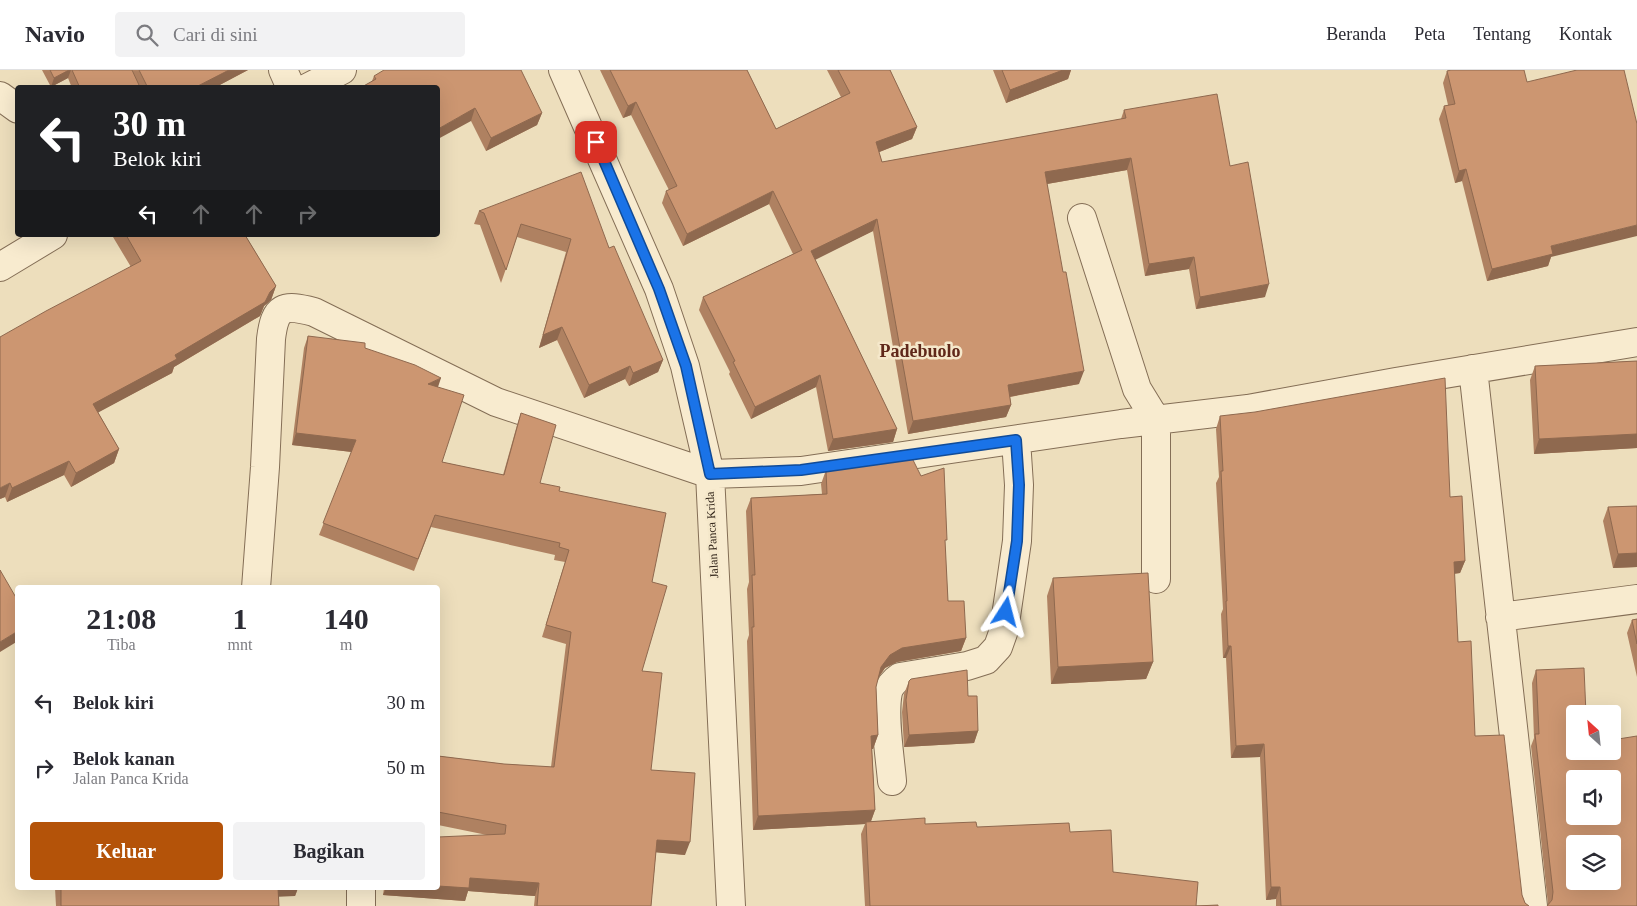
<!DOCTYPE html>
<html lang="id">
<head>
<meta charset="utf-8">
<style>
	:root { --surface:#fff; --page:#f2f2f3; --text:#2b2b33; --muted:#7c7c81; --line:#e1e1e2; --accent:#b45309 }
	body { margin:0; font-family:"Times New Roman",serif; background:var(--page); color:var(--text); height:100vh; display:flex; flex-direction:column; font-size:19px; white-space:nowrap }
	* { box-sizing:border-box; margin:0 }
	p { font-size:16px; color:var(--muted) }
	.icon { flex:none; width:28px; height:28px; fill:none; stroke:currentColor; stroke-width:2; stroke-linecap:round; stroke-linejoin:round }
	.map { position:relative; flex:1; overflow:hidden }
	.details { position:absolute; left:15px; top:515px; width:425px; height:305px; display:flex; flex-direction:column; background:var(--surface); border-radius:5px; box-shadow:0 5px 20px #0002 }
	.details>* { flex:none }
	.guide { position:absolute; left:15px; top:15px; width:425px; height:152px; border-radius:5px; box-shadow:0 5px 20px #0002; background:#202124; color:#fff; overflow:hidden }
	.needle { width:32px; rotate:333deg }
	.fabs { position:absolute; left:1566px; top:635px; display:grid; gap:10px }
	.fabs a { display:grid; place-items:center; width:55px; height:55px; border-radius:5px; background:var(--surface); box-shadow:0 5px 20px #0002; font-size:25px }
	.pin { position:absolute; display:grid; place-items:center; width:42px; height:42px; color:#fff; margin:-21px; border-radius:10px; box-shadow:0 2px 8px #0006 }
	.me { position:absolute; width:55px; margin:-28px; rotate:9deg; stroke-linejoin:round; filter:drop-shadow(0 0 4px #0008) }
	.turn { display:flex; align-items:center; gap:18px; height:105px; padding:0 15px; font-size:22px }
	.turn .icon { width:65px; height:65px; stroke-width:2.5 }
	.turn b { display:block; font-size:35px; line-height:42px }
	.lanes { display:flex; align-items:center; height:48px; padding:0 15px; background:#0003; justify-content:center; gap:25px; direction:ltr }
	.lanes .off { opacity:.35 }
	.eta { display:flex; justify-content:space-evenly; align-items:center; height:85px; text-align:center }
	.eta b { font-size:30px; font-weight:700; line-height:35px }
	.cta { display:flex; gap:10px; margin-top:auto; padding:10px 15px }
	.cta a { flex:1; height:58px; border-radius:5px; background:var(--accent); color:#fff; font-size:20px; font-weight:700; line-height:58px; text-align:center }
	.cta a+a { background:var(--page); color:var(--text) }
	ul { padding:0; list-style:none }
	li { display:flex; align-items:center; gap:15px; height:65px; padding:0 15px }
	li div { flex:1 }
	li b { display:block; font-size:19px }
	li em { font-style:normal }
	header { display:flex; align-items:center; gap:30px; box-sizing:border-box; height:70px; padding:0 25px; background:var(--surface); border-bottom:1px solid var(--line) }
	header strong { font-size:24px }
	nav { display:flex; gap:28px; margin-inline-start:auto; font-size:18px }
	.search { width:350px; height:45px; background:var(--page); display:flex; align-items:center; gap:12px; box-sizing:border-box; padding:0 18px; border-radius:5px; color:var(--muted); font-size:19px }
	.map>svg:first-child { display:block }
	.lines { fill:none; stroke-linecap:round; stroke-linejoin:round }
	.street-casing { stroke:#846e56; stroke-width:30 }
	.street { stroke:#f8ebcf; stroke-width:28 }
	.wall { fill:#af8161 }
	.shaded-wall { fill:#8f694f }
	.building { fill:#cc9671; stroke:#8f694f; fill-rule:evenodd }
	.route-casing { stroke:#114b97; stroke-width:12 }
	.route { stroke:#1a73e8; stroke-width:9 }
	.labels { text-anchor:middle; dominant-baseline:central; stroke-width:5; stroke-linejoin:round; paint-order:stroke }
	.street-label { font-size:12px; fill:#33261b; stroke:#f5e8cb }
	.district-label { font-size:18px; font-weight:bold; fill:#60281a; stroke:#f5e8cb }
</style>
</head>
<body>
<header>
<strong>Navio</strong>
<div class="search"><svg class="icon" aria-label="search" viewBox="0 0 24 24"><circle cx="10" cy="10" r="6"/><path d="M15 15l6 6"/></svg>Cari di sini</div>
<nav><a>Beranda</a><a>Peta</a><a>Tentang</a><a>Kontak</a></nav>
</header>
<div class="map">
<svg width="1637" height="836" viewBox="0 0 1637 836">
	<rect width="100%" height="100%" fill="#eddebc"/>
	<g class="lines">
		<g class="street-casing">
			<path id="street" d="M283,0L291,18
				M563,0L659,219L685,296L710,404L731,836
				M307,18L342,0
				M0,26L18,39
				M1082,148L1137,319L1156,350V509
				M0,197L53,165
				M1473,299L1533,836
				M256,518L265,397L271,269C275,236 283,234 314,242L496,332L710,404L801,401L1121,354L1248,339L1396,312L1637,272
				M1500,547L1637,529
				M892,711C890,687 883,645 888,622C890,615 894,611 900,607L967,596L986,590L998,577L1004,560L1017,471L1019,415L1016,370
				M361,836V818"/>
		</g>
		<use href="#street" class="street"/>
	</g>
	<path class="wall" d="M42,0H248L214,18H72L68,8L51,17Z
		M600,0H747L776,59L841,27L827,0H890L917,57L912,69L879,82L882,92L1121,49L1124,40L1230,96L1265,227L1196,239L1189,199L1145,206L1127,100L1047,114L1079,314L1010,327L1011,335L1006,347L908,364L873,161L815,189L897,359L893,372L828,381L816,317L751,349L729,304L730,302L699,240L703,227L793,184L769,134L683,176L662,133L666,121L669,120L631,45L623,48Z
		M993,0H1071L1068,9L1006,33Z
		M1447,1L1551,187L1548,196L1487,211L1462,111L1455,113L1439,49L1444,36L1448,35L1443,13Z
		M374,6L542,43L537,55L486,81L471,51L372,11Z
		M479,141L609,178L663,290L658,302L629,316L625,309L584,328L557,270L539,278L566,182L517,167L501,213L480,155L474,154Z
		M114,165H245L276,216L271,230L264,236L260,246L174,297L172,303L98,342L119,379L114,393L71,417L64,405L7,432L5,427L0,429L131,197L113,167Z
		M308,266L365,278L438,317L442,392L503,405L517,355L521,343L540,413L559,421L652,512L642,601L651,700L685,785L656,782L651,836H534L535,826L468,821L465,831L383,825L384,818H438L487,765L438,755V686L504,694L551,697L566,574L542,567L565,492L554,490L555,485L431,457L414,501L319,465L352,382L292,375L304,278Z
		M1637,291V378L1534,384L1530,310L1535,296Z
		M1220,346L1450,427L1465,491L1460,503L1454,504L1458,572L1475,666L1522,825L1525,833L1529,836H1276V829L1266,830L1260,687L1231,688L1226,588H1223L1221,544L1223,539L1216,413L1219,407L1216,359Z
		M826,400L945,476L948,531L966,568L961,581L897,592L885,598L878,608L876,617L878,665L873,679H872L875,740L871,751L1070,762L1113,802L1196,836H1218H865L861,764L865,754L753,760L747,571L749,565L747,519L749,512L746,441L751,428L822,424L821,414Z
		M1637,436V497L1613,498L1603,451L1608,437Z
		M1053,508L1153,592L1146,609L1051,614L1047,526Z
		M1637,549V607L1627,563L1632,550Z
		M1536,600L1575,681L1637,836L1548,834L1531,676L1534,668L1532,613Z
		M909,611L968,626L978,661L974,673L904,677L902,642L904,624Z
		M55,818H298L295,826H279V836H56Z"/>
	<path class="shaded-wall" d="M69,0H71L68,8L51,17L54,8Z
		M229,0H248L214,18H194Z
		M1063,0H1071L1068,9L1006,33L1010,20Z
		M636,32L631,45L623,48L628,36Z
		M475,38L471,51L438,69V59Z
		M542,43L537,55L486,81L491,68Z
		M917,57L912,69L872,85L876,72Z
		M1131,88L1127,100L1041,115L1045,102Z
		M1466,99L1462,111L1455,113L1459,101Z
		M773,121L769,134L683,176L687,164Z
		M877,149L873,161L807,194L811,181Z
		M1637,155V166L1551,187L1548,196L1487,211L1492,199L1551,176Z
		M1194,187L1189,199L1145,206L1149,194Z
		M1269,214L1265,227L1196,239L1200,227Z
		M276,216L271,230L264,236L260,246L174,297L172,303L88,348L93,334L175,285L270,222Z
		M562,257L557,270L539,278L543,265Z
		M663,290L658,302L629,316L633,303Z
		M630,296L625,309L584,328L589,315Z
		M1084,301L1079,314L1003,328L1008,315Z
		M820,305L816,317L751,349L755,337Z
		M441,308L437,320L428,314Z
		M1011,335L1006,347L908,364L913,351Z
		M897,359L893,372L828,381L833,369Z
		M296,363L356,370L352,382L292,375Z
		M1637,364V378L1534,384L1539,369Z
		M119,379L114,393L71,417L76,403Z
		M69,391L64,405L7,432L12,418Z
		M10,413L5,427L0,429V418Z
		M1637,483V497L1613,498L1618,484Z
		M1465,491L1460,503L1449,504L1454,492Z
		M18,561V571L0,582V572Z
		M966,568L961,581L897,592L885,598L876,611L881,597L890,585L902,578Z
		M1228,576H1231L1226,588H1223Z
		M1153,592L1146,609L1051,614L1058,597Z
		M978,661L974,673L904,677L909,665Z
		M878,665L873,679H867L871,666Z
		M1264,674L1260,687L1231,688L1236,676Z
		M875,740L870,754L866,752L865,754L753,760L758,746Z
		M657,770L690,772L685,785L652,782Z
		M470,808L539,813L535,826L468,821L465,831L383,825L386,818H438V816Z
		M1271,817H1280L1276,829L1266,830Z
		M277,818H298L295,826L273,827Z"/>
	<path class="building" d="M50,0H69L54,8Z
		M72,0H132L139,15L134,18H80Z
		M139,0H229L194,18H148Z
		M384,0H521L542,43L491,68L475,38L438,59V18H360L376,9L374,6Z
		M610,0H747L776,59L850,23L838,0H890L917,57L876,72L882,92L1126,48L1124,40L1217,24L1230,96L1248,92L1269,214L1200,227L1194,187L1149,194L1131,88L1045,102L1063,202H1066L1084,301L1008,315L1011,335L913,351L877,149L811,181L897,359L833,369L820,305L755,337L733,292L735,291L703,227L802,180L773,121L687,164L666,121L677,116L636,32L628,36Z
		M1002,0H1063L1010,20Z
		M1451,0H1524L1527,12L1577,0H1624L1637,54V155L1551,176L1553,184L1492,199L1466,99L1459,101L1444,36L1455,34L1447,1Z
		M581,102L609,178L614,176L663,290L633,303L630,296L589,315L562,257L543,265L571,169L521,154L506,200L484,143L479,141Z
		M126,165H245L276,216L270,222L265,232L175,285L177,289L93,334L119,379L76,403L69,391L12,418L10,413L0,418V267L46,241L141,191Z
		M308,266L365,273V278L415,295L441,308L428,314L464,325L442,392L504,405L521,343L556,355L540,413L560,417L559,421L666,443L652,512L667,516L642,601L662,603L651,700L695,703L690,772L657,770L651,836H537L539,813L470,808L469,818L438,816V767L505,764L506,755L438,742V686L504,694L554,697L571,562L546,555L569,480L559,477L560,473L435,445L418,489L323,453L356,370L296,363Z
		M1637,291V364L1539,369L1535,296Z
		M1445,308L1450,427L1462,426L1465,491L1454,492L1458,572L1471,571L1475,666L1504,665L1522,825L1525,833L1529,836H1281L1280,817H1271L1264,674L1236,676L1231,576H1228L1226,531H1227L1221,401H1223L1220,346L1255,342Z
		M912,388L921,406L944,398L947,470H945L948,531H964L966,568L902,578L890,585L881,597L876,617L878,665L871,666L875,740L758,746L752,557H754L752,505H755L751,428L827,424L826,400Z
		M1637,436V483L1618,484L1608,437Z
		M0,500L18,531V561L0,572Z
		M1148,503L1153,592L1058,597L1053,508Z
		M1637,549V574L1632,550Z
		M1584,598L1586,644H1575V681H1612V670L1637,666V836H1547L1552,830L1553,822L1535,664H1539L1536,600ZM1575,709H1612V746H1575ZM1575,774H1612V811H1575Z
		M967,600L968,626H977L978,661L909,665L906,630L909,611L911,609Z
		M925,748V754L976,752L977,757L1069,753L1070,762L1111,760L1113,802L1198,812L1196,836L1218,835V836H870L866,752Z
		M61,818H278L279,836H61Z"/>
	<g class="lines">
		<g class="route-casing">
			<path id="route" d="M596,72L659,219L686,296L710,404L801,400L1016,370L1019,415L1017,471L1006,542"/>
		</g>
		<use href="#route" class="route"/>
	</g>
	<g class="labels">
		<g class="street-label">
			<text transform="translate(712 465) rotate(-93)">Jalan Panca Krida</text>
		</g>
		<g class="district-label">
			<text x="920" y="281">Padebuolo</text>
		</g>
	</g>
</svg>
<div class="fabs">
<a><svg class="needle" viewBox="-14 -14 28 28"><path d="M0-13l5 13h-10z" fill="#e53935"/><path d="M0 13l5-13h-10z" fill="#7c7c81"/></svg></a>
<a><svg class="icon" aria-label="sound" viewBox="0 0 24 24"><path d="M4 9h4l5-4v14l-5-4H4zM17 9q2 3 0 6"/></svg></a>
<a><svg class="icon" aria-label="layers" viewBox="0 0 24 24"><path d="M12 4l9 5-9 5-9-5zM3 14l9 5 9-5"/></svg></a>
</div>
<div class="pin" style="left:596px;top:72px;background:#d93025"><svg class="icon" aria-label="arrive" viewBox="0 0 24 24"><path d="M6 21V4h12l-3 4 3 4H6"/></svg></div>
<svg class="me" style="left:1006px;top:542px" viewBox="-20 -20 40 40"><path d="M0-17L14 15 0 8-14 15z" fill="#1a73e8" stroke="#fff" stroke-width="4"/></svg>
<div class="guide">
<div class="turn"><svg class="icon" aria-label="left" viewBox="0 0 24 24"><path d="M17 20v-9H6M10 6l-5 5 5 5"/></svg><div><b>30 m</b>Belok kiri</div></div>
<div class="lanes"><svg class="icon" aria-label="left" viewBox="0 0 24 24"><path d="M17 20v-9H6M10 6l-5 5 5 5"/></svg><svg class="icon off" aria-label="ahead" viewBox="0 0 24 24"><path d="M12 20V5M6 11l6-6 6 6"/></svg><svg class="icon off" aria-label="ahead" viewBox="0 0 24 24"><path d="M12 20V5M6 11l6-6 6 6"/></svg><svg class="icon off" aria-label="right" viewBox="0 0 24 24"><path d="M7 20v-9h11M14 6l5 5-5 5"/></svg></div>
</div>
<section class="details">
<div class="eta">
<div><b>21:08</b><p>Tiba</p></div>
<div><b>1</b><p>mnt</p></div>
<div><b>140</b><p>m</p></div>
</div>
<ul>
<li><svg class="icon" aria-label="left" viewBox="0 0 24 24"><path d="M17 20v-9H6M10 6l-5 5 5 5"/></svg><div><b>Belok kiri</b></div><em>30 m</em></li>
<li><svg class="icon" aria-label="right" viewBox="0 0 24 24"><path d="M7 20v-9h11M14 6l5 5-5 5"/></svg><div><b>Belok kanan</b><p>Jalan Panca Krida</p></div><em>50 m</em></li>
</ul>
<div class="cta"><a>Keluar</a><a>Bagikan</a></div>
</section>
</div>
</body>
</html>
